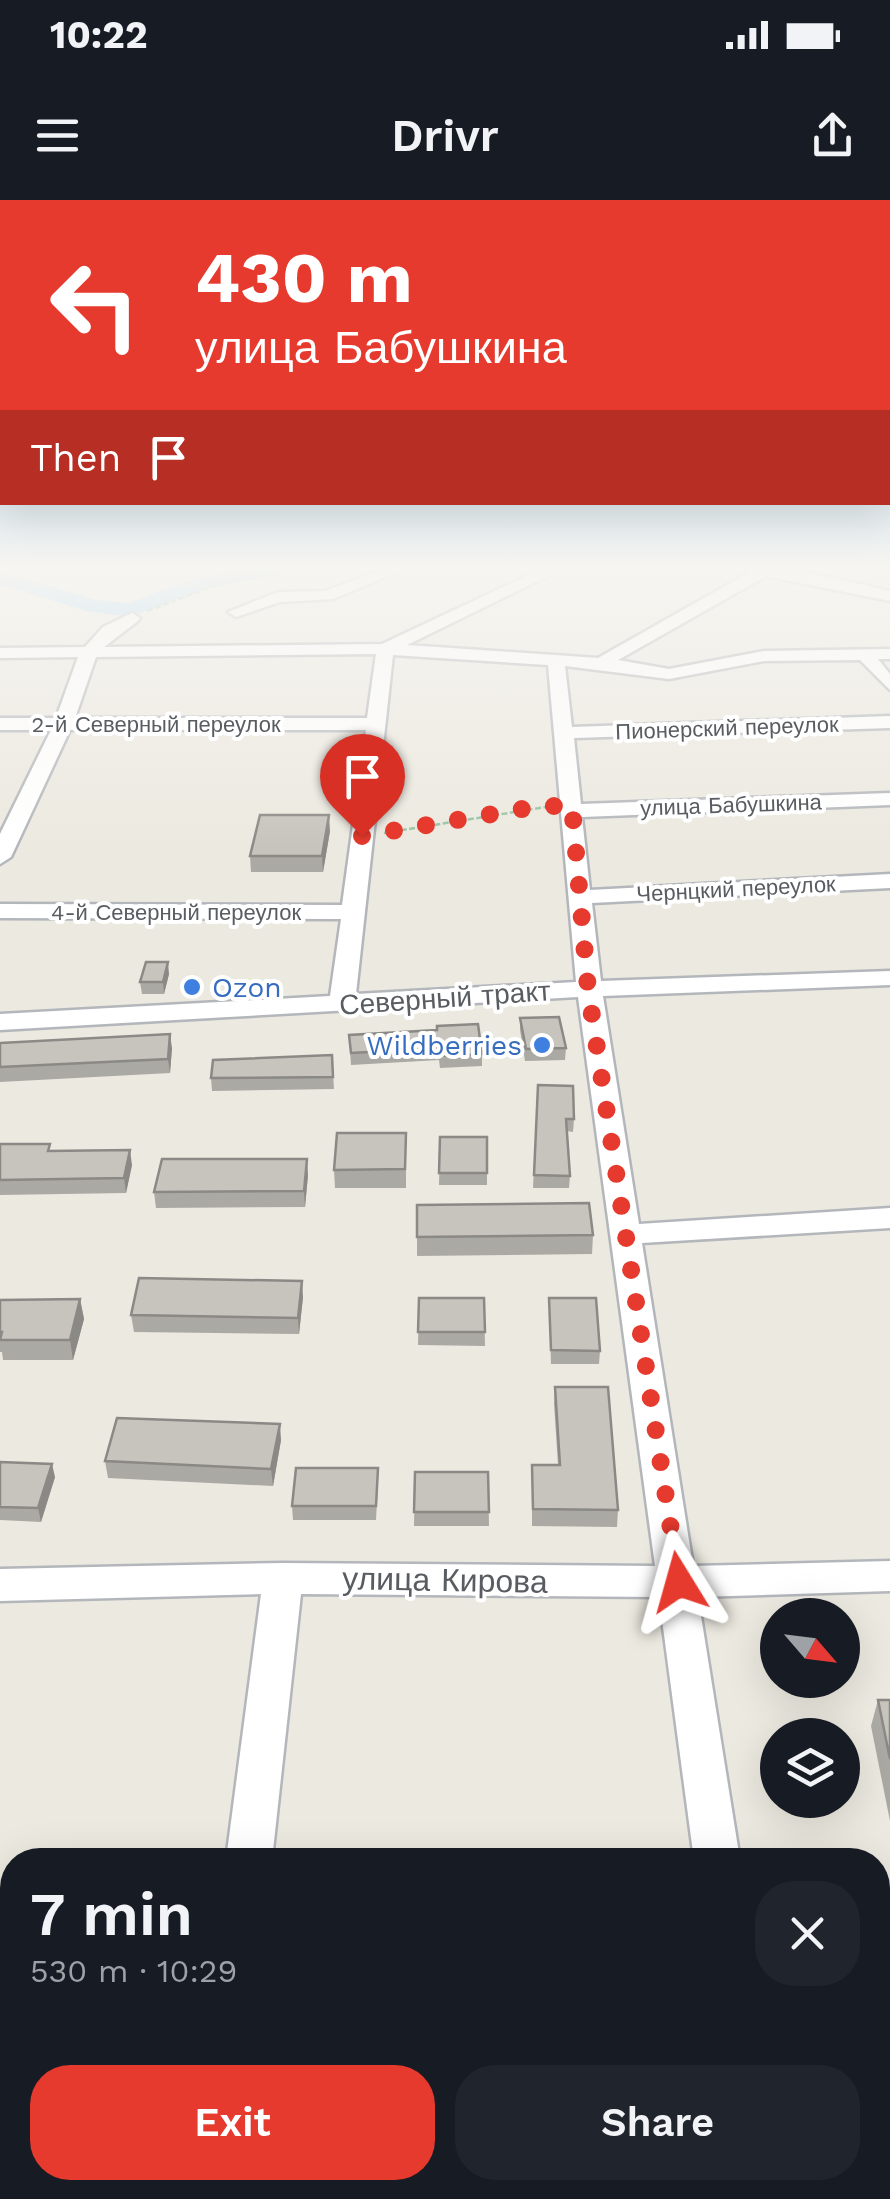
<!DOCTYPE html>
<html lang="en">
<head>
<meta charset="utf-8">
<style>
	:root { --surface:#171b24; --page:#20242c; --text:#f1f3f6; --muted:#9ea1a6; --accent:#e53a2d }
	body { margin:0; font-family:"Work Sans",sans-serif; background:var(--page); color:var(--text); height:100vh; display:flex; flex-direction:column; font-size:38px; white-space:nowrap }
	* { box-sizing:border-box; margin:0 }
	p { font-size:32px; color:var(--muted) }
	.icon { flex:none; width:55px; height:55px; fill:none; stroke:currentColor; stroke-width:2; stroke-linecap:round; stroke-linejoin:round }
	.map { position:relative; flex:1; overflow:hidden }
	.drawer { position:absolute; left:0px; top:1648px; width:890px; height:352px; display:flex; flex-direction:column; background:var(--surface); border-radius:40px 40px 0 0; box-shadow:0 10px 40px #0002 }
	.drawer>* { flex:none }
	.guide { position:absolute; left:0px; top:0px; width:890px; height:305px; box-shadow:0 10px 40px #0002; background:#e53a2d; color:#fff; overflow:hidden }
	.needle { width:65px; rotate:118deg }
	.fabs { position:absolute; left:760px; top:1398px; display:grid; gap:20px }
	.fabs a { display:grid; place-items:center; width:100px; height:100px; border-radius:50%; background:var(--surface); box-shadow:0 10px 40px #0002; font-size:50px }
	.pin { position:absolute; display:grid; place-items:center; width:85px; height:85px; color:#fff; margin:-102px -42px; border-radius:50% 50% 50% 0; rotate:-45deg; box-shadow:0 0 10px #0007 }
	.pin .icon { rotate:45deg }
	.me { position:absolute; width:110px; margin:-55px; rotate:352deg; stroke-linejoin:round; filter:drop-shadow(0 0 8px #0008) }
	.turn { display:flex; align-items:center; gap:35px; height:210px; padding:0 30px; font-size:45px }
	.turn .icon { width:130px; height:130px; stroke-width:2.5 }
	.turn b { display:block; font-size:70px; line-height:85px }
	.then { display:flex; align-items:center; height:95px; padding:0 30px; background:#0003; gap:20px; font-size:38px }
	.round { display:grid; place-items:center; flex:none; width:105px; height:105px; border-radius:40px; background:var(--page) }
	.head { display:flex; align-items:center; justify-content:space-between; height:170px; padding:0 30px }
	h1 { font-size:60px; font-weight:600; line-height:75px }
	.button { display:flex; gap:20px; margin-top:auto; padding:20px 30px }
	.button a { flex:1; height:115px; border-radius:40px; background:var(--accent); color:#fff; font-size:40px; font-weight:600; line-height:115px; text-align:center }
	.button a+a { background:var(--page); color:var(--text) }
	.status { display:flex; justify-content:space-between; align-items:center; height:70px; padding:0 50px; background:var(--surface); direction:ltr }
	.status svg { height:28px; fill:currentColor }
	header { display:flex; justify-content:space-between; align-items:center; height:130px; padding:0 30px; background:var(--surface); font-size:45px; font-weight:600 }
	.map>svg:first-child { display:block }
	.lines { fill:none; stroke-linecap:round; stroke-linejoin:round }
	.river { fill:#9fd5fd; fill-rule:evenodd }
	.minor-casing { stroke:#b3b6bb; stroke-width:5 }
	.path { stroke:#96c4a2; stroke-width:2.5; stroke-dasharray:6 2.5; stroke-linecap:butt }
	.minor { fill:#fff; fill-rule:evenodd }
	.wall { fill:#aba9a3 }
	.shaded-wall { fill:#8b8985 }
	.building { fill:#c7c4be; stroke:#8b8985; stroke-width:2.5 }
	.route { stroke:#e53a2d; stroke-width:18; stroke-dasharray:0 32.4 }
	.shop-dot { fill:#3f7fe0; stroke:#fff; stroke-width:4 }
	.labels { text-anchor:middle; dominant-baseline:central; stroke-width:8; stroke-linejoin:round; paint-order:stroke }
	.far-street-label { font-size:22px; fill:#595d61; stroke:#fff }
	.shop-label { font-size:28px; fill:#366cbe; stroke:#fff; text-anchor:start }
	.street-label { font-size:28px; fill:#595d61; stroke:#fff }
	.near-street-label { font-size:32px; fill:#595d61; stroke:#fff }
</style>
</head>
<body>
<div class="status"><b>10:22</b><svg viewBox="0 0 49 12"><path d="M0 12V9h3v3zM5 12V6h3v6zM10 12V3h3v9zM15 12V0h3v12zM26 1h20v11H26zM47 4h2v5h-2z"/></svg></div>
<header><svg class="icon" aria-label="menu" viewBox="0 0 24 24"><path d="M4 6h16M4 12h16M4 18h16"/></svg>Drivr<svg class="icon" aria-label="share" viewBox="0 0 24 24"><path d="M12 15V3M7 8l5-5 5 5M5 13v7h14v-7"/></svg></header>
<div class="map">
<svg width="890" height="1999" viewBox="0 0 890 1999">
	<rect width="100%" height="100%" fill="#ece9e0"/>
	<g class="lines">
		<path class="river" d="M265,366H314L304,372L210,387L130,417L86,411L0,384V371L96,400L128,403L199,377Z"/>
		<g class="minor-casing">
			<path id="minor" d="M391,366H412L333,399L280,402L236,417L228,412L278,392L325,391Z
				M548,366H568L407,445L598,458L750,372L745,366H780L890,391V401L766,376L618,460L669,469L764,451L890,449V459H878L890,474V490L860,460L764,461L669,479L565,466L572,527L890,516V528L574,538L581,604L890,593V605L582,617L590,690L890,674V688L592,703L601,781L890,771V785L603,796L639,1024L890,1008V1028L642,1043L693,1366L890,1361V1391L698,1397L740,1660H694L659,1397L301,1394L272,1660H226L261,1394L0,1401V1369L283,1363L655,1366L578,797L0,830V814L330,796L341,719L0,718V704L342,705L366,530H70L11,657L0,664V634L51,530H0V518H56L78,457L0,458V448L85,447L103,427L132,413L140,418L138,421L104,447L382,444ZM376,454L367,518H75L96,457ZM393,455L548,465L576,782L356,794Z
				M184,1988H236V1999H182Z
				M737,1988H789L791,1999H737Z"/>
		</g>
		<path class="path" d="M147,411L228,381L223,370L229,366
			M384,633L552,606"/>
		<use href="#minor" class="minor"/>
	</g>
	<path class="wall" d="M330,631L323,672H251L250,656Z
		M169,774L164,794H142L140,782Z
		M520,818L566,848L565,860L525,861L520,830Z
		M349,835L482,854V866L440,868L439,860L351,865Z
		M0,843L172,848L170,873L0,882Z
		M332,855L334,889L212,891L211,878Z
		M538,885L574,919L573,932L567,931L570,976L569,988H533Z
		M406,933V988H335L334,970Z
		M440,937H487V985H439Z
		M0,944L132,965L126,993L0,995Z
		M308,975L305,1007L156,1008L154,992Z
		M417,1005L593,1035L592,1054L417,1056Z
		M303,1097L299,1134L134,1132L131,1115Z
		M419,1098H484L485,1146L418,1145Z
		M549,1098L600,1151L599,1164H551Z
		M80,1099L84,1119L73,1160H3L2,1152H0V1100Z
		M555,1187L618,1310L617,1327L532,1326V1265H558L554,1204Z
		M281,1240L273,1286L108,1278L105,1261Z
		M0,1262L55,1277L41,1322L0,1320Z
		M415,1272H488L489,1326H414Z
		M378,1282L376,1320H293L292,1306Z
		M878,1500H890V1621L871,1526Z"/>
	<path class="shaded-wall" d="M329,615L330,631L323,672L322,656Z
		M168,762L169,774L164,794L163,782Z
		M170,834L172,848L170,873L168,859Z
		M130,950L132,965L126,993L124,978Z
		M307,959L308,975L305,1007L304,991Z
		M302,1081L303,1097L299,1134L298,1118Z
		M80,1099L84,1119L73,1160L70,1140Z
		M280,1224L281,1240L273,1286L271,1269Z
		M52,1264L55,1277L41,1322L38,1308Z"/>
	<path class="building" d="M260,615H329L322,656H250Z
		M146,762H168L163,782H140Z
		M559,817L566,848L526,849L520,818Z
		M478,824L482,854L440,856L439,848L351,853L349,835L437,830V826Z
		M170,834L168,859L0,867V843Z
		M332,855L333,877L211,878L213,860Z
		M538,885L573,886L574,919H566L570,976L534,975Z
		M337,933H406L405,969L334,970Z
		M440,937H487V973H439Z
		M0,944H50L48,951L130,950L124,978L0,980Z
		M162,959H307L304,991L154,992Z
		M589,1003L593,1035L417,1037V1005Z
		M139,1078L302,1081L298,1118L131,1115Z
		M419,1098H484L485,1132H418Z
		M549,1098H596L600,1151L551,1150Z
		M80,1099L70,1140H0L2,1132H0V1100Z
		M555,1187H608L618,1310L533,1309L532,1265H560Z
		M117,1218L280,1224L271,1269L105,1261Z
		M0,1262L52,1264L38,1308L0,1307Z
		M296,1268H378L376,1306H292Z
		M415,1272H488L489,1312H414Z
		M878,1500H890V1559Z"/>
	<linearGradient id="sky" x2="0" y2="1"><stop stop-color="#8bc1f0"/><stop offset="0.57" stop-color="#f6f5f1"/><stop offset="1" stop-color="#f6f5f1" stop-opacity="0"/></linearGradient>
	<rect width="890" height="646" fill="url(#sky)"/>
	<g class="lines">
		<path class="route" d="M362,636L540,606H572L588,789L679,1382"/>
	</g>
	<g class="shop-dot">
		<circle cx="192" cy="787" r="10"/>
		<circle cx="542" cy="845" r="10"/>
	</g>
	<g class="labels">
		<g class="far-street-label">
			<text x="156" y="524">2-й Северный переулок</text>
			<text transform="translate(727 528) rotate(-2)">Пионерский переулок</text>
			<text transform="translate(731 605) rotate(-2)">улица Бабушкина</text>
			<text transform="translate(736 689) rotate(-3)">Чернцкий переулок</text>
			<text x="176" y="712">4-й Северный переулок</text>
		</g>
		<g class="shop-label">
			<text x="212" y="787">Ozon</text>
			<text x="522" y="845" text-anchor="end">Wildberries</text>
		</g>
		<g class="street-label">
			<text transform="translate(445 798) rotate(-4)">Северный тракт</text>
		</g>
		<g class="near-street-label">
			<text transform="translate(445 1380) rotate(1)">улица Кирова</text>
		</g>
	</g>
</svg>
<div class="fabs">
<a><svg class="needle" viewBox="-14 -14 28 28"><path d="M0-13l5 13h-10z" fill="#e53935"/><path d="M0 13l5-13h-10z" fill="#9ea1a6"/></svg></a>
<a><svg class="icon" aria-label="layers" viewBox="0 0 24 24"><path d="M12 4l9 5-9 5-9-5zM3 14l9 5 9-5"/></svg></a>
</div>
<div class="pin" style="left:362px;top:636px;background:#d93025"><svg class="icon" aria-label="arrive" viewBox="0 0 24 24"><path d="M6 21V4h12l-3 4 3 4H6"/></svg></div>
<svg class="me" style="left:679px;top:1382px" viewBox="-20 -20 40 40"><path d="M0-17L14 15 0 8-14 15z" fill="#e53a2d" stroke="#fff" stroke-width="4"/></svg>
<div class="guide">
<div class="turn"><svg class="icon" aria-label="left" viewBox="0 0 24 24"><path d="M17 20v-9H6M10 6l-5 5 5 5"/></svg><div><b>430 m</b>улица Бабушкина</div></div>
<div class="then">Then<svg class="icon" aria-label="arrive" viewBox="0 0 24 24"><path d="M6 21V4h12l-3 4 3 4H6"/></svg></div>
</div>
<section class="drawer">
<div class="head"><div><h1>7 min</h1><p>530 m · 10:29</p></div><a class="round"><svg class="icon" aria-label="close" viewBox="0 0 24 24"><path d="M6 6l12 12M18 6L6 18"/></svg></a></div>
<div class="button"><a>Exit</a><a>Share</a></div>
</section>
</div>
</body>
</html>
